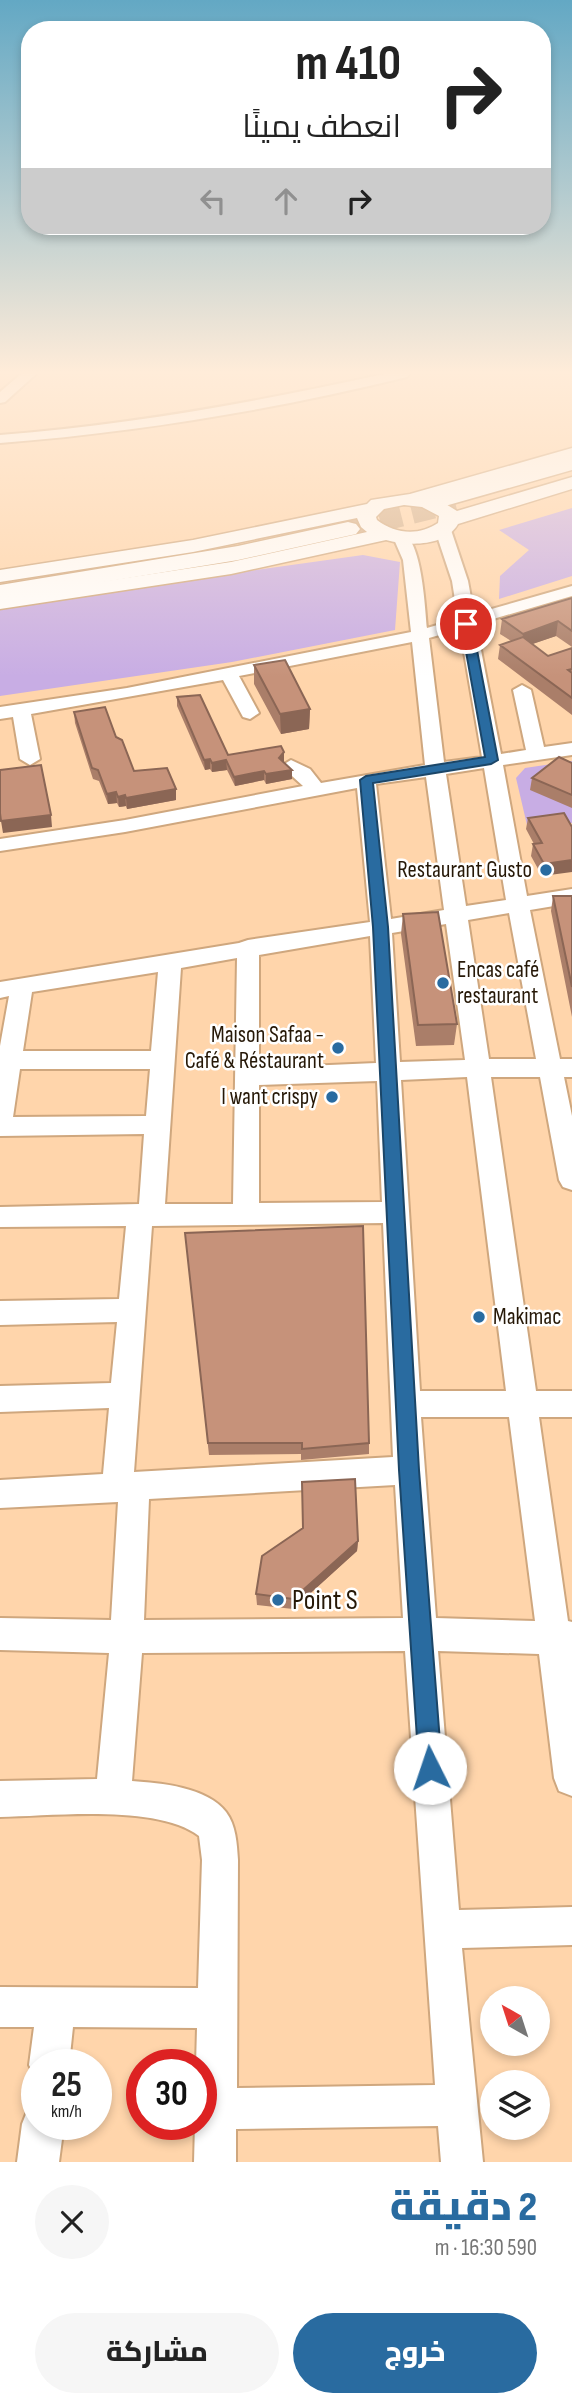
<!DOCTYPE html>
<html lang="ar">
<head>
<meta charset="utf-8">
<style>
	:root { --surface:#fff; --page:#f6f6f6; --text:#222; --muted:#767676; --accent:#296ba0 }
	body { margin:0; font-family:"Sofia Sans Condensed",Cairo,sans-serif; background:var(--page); color:var(--text); direction:rtl; height:100vh; display:flex; flex-direction:column; font-size:26px; white-space:nowrap }
	* { box-sizing:border-box; margin:0 }
	p { font-size:23px; color:var(--muted) }
	.icon { flex:none; width:38px; height:38px; fill:none; stroke:currentColor; stroke-width:2; stroke-linecap:round; stroke-linejoin:round }
	.map { position:relative; height:2162px; overflow:hidden; direction:ltr }
	.sheet { display:flex; flex-direction:column; background:var(--surface); flex:1 }
	.sheet>* { flex:none }
	.hud { position:absolute; left:21px; top:21px; width:530px; height:214px; border-radius:28px; box-shadow:0 4px 10px #0003; direction:rtl; background:#fff; color:var(--text); overflow:hidden }
	.needle { width:46px; rotate:321deg }
	.controls { position:absolute; left:480px; top:1986px; display:grid; gap:14px }
	.controls a { display:grid; place-items:center; width:70px; height:70px; border-radius:50%; background:var(--surface); box-shadow:0 4px 10px #0003; font-size:35px }
	.speed { position:absolute; left:21px; top:2049px; display:flex; gap:14px; font-size:35px; font-weight:700; text-align:center }
	.speed>* { display:grid; place-content:center; width:91px; height:91px; border-radius:50%; background:var(--surface); box-shadow:0 4px 10px #0003; line-height:1 }
	.speed small { font-size:18px; font-weight:400 }
	.speed .limit { border:10px solid #d22; background:#fff; color:#111 }
	.pin { position:absolute; display:grid; place-items:center; width:60px; height:60px; color:#fff; margin:-30px; border:4px solid #fff; border-radius:50%; box-shadow:0 2px 7px #0007 }
	.me { position:absolute; width:77px; margin:-38px; rotate:356deg; stroke-linejoin:round; filter:drop-shadow(0 0 5px #0008) }
	.turn { display:flex; align-items:center; gap:24px; height:147px; padding:0 35px; font-size:32px }
	.turn .icon { width:91px; height:91px; stroke-width:2.5 }
	.turn b { display:block; font-size:49px; line-height:60px }
	.lanes { display:flex; align-items:center; height:66px; padding:0 35px; background:#0003; justify-content:center; gap:35px; direction:ltr }
	.lanes .off { opacity:.35 }
	.round { display:grid; place-items:center; flex:none; width:74px; height:74px; border-radius:37px; background:var(--page) }
	.summary { display:flex; align-items:center; justify-content:space-between; height:119px; padding:0 35px }
	h1 { font-size:42px; font-weight:800; line-height:52px; color:var(--accent) }
	.action { display:flex; gap:14px; margin-top:auto; padding:14px 35px }
	.action a { flex:1; height:80px; border-radius:42px; background:var(--accent); color:#fff; font-size:28px; font-weight:800; line-height:80px; text-align:center }
	.action a+a { background:var(--page); color:var(--text) }
	.map>svg:first-child { display:block }
	.green { fill:#c8ade4 }
	.lines { fill:none; stroke-linecap:round; stroke-linejoin:round }
	.highway-tunnel { stroke:#d4af8a; stroke-width:22; stroke-dasharray:22 11; stroke-linecap:butt }
	.minor-casing { stroke:#cfa77e; stroke-width:4 }
	.major-casing { stroke:#cfa77e; stroke-width:3 }
	.highway-casing { stroke:#cfa77e; stroke-width:3 }
	.minor { fill:#fff; fill-rule:evenodd }
	.major { fill:#fff; fill-rule:evenodd }
	.highway { fill:#fff; fill-rule:evenodd }
	.wall { fill:#aa7e69 }
	.shaded-wall { fill:#8b6655 }
	.building { fill:#c6927a; stroke:#8b6655; stroke-width:2 }
	.route { fill:#296ba0; stroke:#1b4668; stroke-width:2 }
	.poi-dot { fill:#296ba0; stroke:#fff; stroke-width:2.5 }
	.labels { text-anchor:middle; dominant-baseline:central; stroke-width:5; stroke-linejoin:round; paint-order:stroke }
	.poi-label { font-size:23px; fill:#261807; stroke:#fff; text-anchor:end }
	.near-poi-label { font-size:28px; fill:#261807; stroke:#fff; text-anchor:start }
</style>
</head>
<body>
<div class="map">
<svg width="572" height="2162" viewBox="0 0 572 2162">
	<rect width="100%" height="100%" fill="#ffd5ab"/>
	<path class="green" d="M572,508V576L499,599L500,576L529,550L499,530Z
		M363,555L400,562L395,630L232,662L0,696V606Z
		M572,761V823L527,825L516,778L525,768Z"/>
	<g class="lines">
		<path class="highway-tunnel" d="M348,529L455,502"/>
		<g class="minor-casing">
			<path id="minor" d="M21,374H36L5,402L0,403V392Z
				M384,374H409L407,377C273,410 137,432 0,443V435C130,425 257,402 384,374Z
				M443,525L451,530L468,581L474,614L572,586V596L476,624L501,754L526,750L513,690L522,685L531,690L544,747L572,743V755L503,765L527,896L572,889V903L530,910L560,1059H572V1077H564L572,1116V1190L563,1187L559,1180L540,1077H491L536,1391H572V1417H539L568,1621L572,1622V1796L559,1791L554,1778L539,1654L438,1651L459,1910L572,1907V1945L462,1948L483,2162H441L438,2126L236,2129V2162H194L195,2124H201V2065H196L197,2028L73,2027L69,2065H37V2080L29,2065L34,2027H0V1987L198,1988L202,1860L199,1836C158,1804 52,1816 0,1817V1781L97,1779L109,1653L0,1650V1618L111,1620L118,1502L0,1508V1480L103,1474L109,1408L0,1412V1386L111,1383L117,1322L0,1325V1301L119,1299L126,1226L0,1227V1207L139,1204L144,1134L0,1136V1046L9,996L0,998V982L239,943L248,940L370,922L357,788L125,832L0,851V839L125,820L303,786L281,766L291,760L310,769L321,783L425,765L412,642L239,676L259,713L250,719L243,717L223,680L31,714L40,759L30,765L20,759L13,717L0,719V707L127,688L411,632L403,560L393,537L401,532C422,538 425,608 427,628L458,619L452,581L435,530ZM460,629L482,757L444,762L429,638ZM484,768L506,900L466,906L446,774ZM426,777L444,910L391,919L376,784ZM509,913L536,1059H489L468,920ZM446,924L465,1060L400,1062L392,933ZM370,936L376,1063L259,1068V955ZM237,958L233,1204H165L181,968ZM158,972L151,1051H23L32,992ZM20,1069H150L146,1116L13,1117ZM467,1077L506,1391H420L401,1080ZM377,1081L382,1202L259,1203V1085ZM383,1223L393,1457L134,1472L152,1226ZM421,1417H509L535,1621L436,1618ZM395,1485L403,1618L144,1620L149,1499ZM405,1651L435,2085L237,2088L238,1860C237,1844 236,1825 226,1812C207,1787 161,1783 132,1781L142,1653Z
				M37,2106V2124H64L59,2162H17L22,2124L28,2109Z"/>
		</g>
		<g class="major-casing">
			<path id="major" d="M572,448V460L436,498L457,511L572,477V489L458,524C445,547 408,546 386,540L231,574L0,609V597L231,562L367,532L361,527L357,518L193,552L0,582V570L193,540L367,504L371,500L410,494ZM404,505L422,507L439,516L438,523C419,536 395,534 377,520L376,517L384,509Z"/>
		</g>
		<g class="highway-casing">
			<path id="highway" d="M572,456V470L445,506L437,504L434,499L437,494Z
				M348,522L356,524L360,529L356,534L238,560L0,599V585L238,546Z"/>
		</g>
		<use href="#minor" class="minor"/>
		<use href="#major" class="major"/>
		<use href="#highway" class="highway"/>
	</g>
	<path class="wall" d="M572,598V647L556,636L532,644L548,656L572,648V715L498,659L500,645L511,641L500,634L502,619Z
		M254,665L310,709L309,729L281,734L254,684Z
		M177,697L228,755L284,752L283,762L292,770V779L266,784L264,780L235,786L227,770L212,772L210,769L205,770L177,706Z
		M74,712L116,737L134,771L176,800L127,809L126,806L119,807L117,803L108,804L99,781L93,779L75,723Z
		M572,763V808L530,790L532,778Z
		M564,813L542,876L531,856L533,844H534L526,829L528,818Z
		M553,896H572V1017L551,911Z
		M403,914L457,1024L454,1045L416,1046L401,934Z
		M185,1233L369,1443V1454L301,1460V1454L209,1455Z
		M358,1541L357,1551L293,1609L257,1605L256,1594Z"/>
	<path class="shaded-wall" d="M558,621L556,636L521,648L523,634Z
		M310,709L309,729L281,734L280,714Z
		M284,752V761L279,768V758Z
		M210,759V769L205,770L204,760Z
		M226,760L227,770L212,772V763Z
		M292,770V779L266,784V774Z
		M264,771V780L235,786L234,777Z
		M176,789V800L127,809L126,798Z
		M116,792L117,803L108,804L107,794Z
		M125,795L126,806L119,807L118,797Z
		M51,815L52,827L3,833L1,821Z
		M572,860V872L542,876L544,864Z
		M358,1541L357,1551L293,1609V1599Z"/>
	<path class="building" d="M572,598V631L558,621L523,634L502,619Z
		M523,637L548,656L572,648V669L568,670L572,673V698L500,645Z
		M285,660L310,709L280,714L254,665Z
		M200,695L228,755L281,746L284,752L279,758L292,770L266,774L264,771L234,777L226,760L212,763L210,759L204,760L177,697Z
		M105,707L116,737L122,740L134,771L167,768L176,789L126,798L125,795L118,797L116,792L107,794L98,770L92,768L74,712Z
		M559,757L572,763V795L532,778Z
		M41,765L51,815L1,821L0,813V770Z
		M564,813L572,827V860L544,864L533,844L542,843L528,818Z
		M553,896H572V987Z
		M438,912L457,1024L418,1025L403,914Z
		M363,1226L369,1443L302,1449V1443H208L185,1233Z
		M355,1479L358,1541L293,1599L256,1594L262,1556L303,1528L302,1482Z"/>
	<linearGradient id="sky" x2="0" y2="1"><stop stop-color="#63a8c4"/><stop offset="0.55" stop-color="#ffecd9"/><stop offset="1" stop-color="#ffecd9" stop-opacity="0"/></linearGradient>
	<rect width="572" height="677" fill="url(#sky)"/>
	<path class="route" d="M466,620L472,624L498,760L491,764L373,783L388,927L419,1470L442,1768L438,1776L430,1779L422,1776L419,1768L399,1470L373,927L360,780L366,776L485,757L461,624Z"/>
	<g class="poi-dot">
		<circle cx="546" cy="870" r="7"/>
		<circle cx="443" cy="983" r="7"/>
		<circle cx="338" cy="1048" r="7"/>
		<circle cx="332" cy="1097" r="7"/>
		<circle cx="479" cy="1317" r="7"/>
		<circle cx="278" cy="1600" r="7"/>
	</g>
	<g class="labels">
		<g class="poi-label">
			<text x="532" y="870">Restaurant Gusto</text>
			<text x="457" y="970" text-anchor="start">Encas café<tspan x="457" dy="26">restaurant</tspan></text>
			<text x="324" y="1035">Maison Safaa -<tspan x="324" dy="26">Café &amp; Réstaurant</tspan></text>
			<text x="318" y="1097">I want crispy</text>
			<text x="493" y="1317" text-anchor="start">Makimac</text>
		</g>
		<g class="near-poi-label">
			<text x="292" y="1600">Point S</text>
		</g>
	</g>
</svg>
<div class="controls">
<a><svg class="needle" viewBox="-14 -14 28 28"><path d="M0-13l5 13h-10z" fill="#e53935"/><path d="M0 13l5-13h-10z" fill="#767676"/></svg></a>
<a><svg class="icon" aria-label="layers" viewBox="0 0 24 24"><path d="M12 4l9 5-9 5-9-5zM3 14l9 5 9-5"/></svg></a>
</div>
<div class="speed"><div>25<small>km/h</small></div><div class="limit">30</div></div>
<div class="pin" style="left:466px;top:624px;background:#d93025"><svg class="icon" aria-label="arrive" viewBox="0 0 24 24"><path d="M6 21V4h12l-3 4 3 4H6"/></svg></div>
<svg class="me" style="left:430px;top:1768px" viewBox="-20 -20 40 40"><circle r="19" fill="#fff"/><path d="M0-13L10 11 0 6-10 11z" fill="#296ba0"/></svg>
<div class="hud">
<div class="turn"><svg class="icon" aria-label="right" viewBox="0 0 24 24"><path d="M7 20v-9h11M14 6l5 5-5 5"/></svg><div><b>410 m</b>انعطف يمينًا</div></div>
<div class="lanes"><svg class="icon off" aria-label="left" viewBox="0 0 24 24"><path d="M17 20v-9H6M10 6l-5 5 5 5"/></svg><svg class="icon off" aria-label="ahead" viewBox="0 0 24 24"><path d="M12 20V5M6 11l6-6 6 6"/></svg><svg class="icon" aria-label="right" viewBox="0 0 24 24"><path d="M7 20v-9h11M14 6l5 5-5 5"/></svg></div>
</div>
</div>
<section class="sheet">
<div class="summary"><div><h1>2 دقيقة</h1><p>590 m · 16:30</p></div><a class="round"><svg class="icon" aria-label="close" viewBox="0 0 24 24"><path d="M6 6l12 12M18 6L6 18"/></svg></a></div>
<div class="action"><a>خروج</a><a>مشاركة</a></div>
</section>
</body>
</html>
